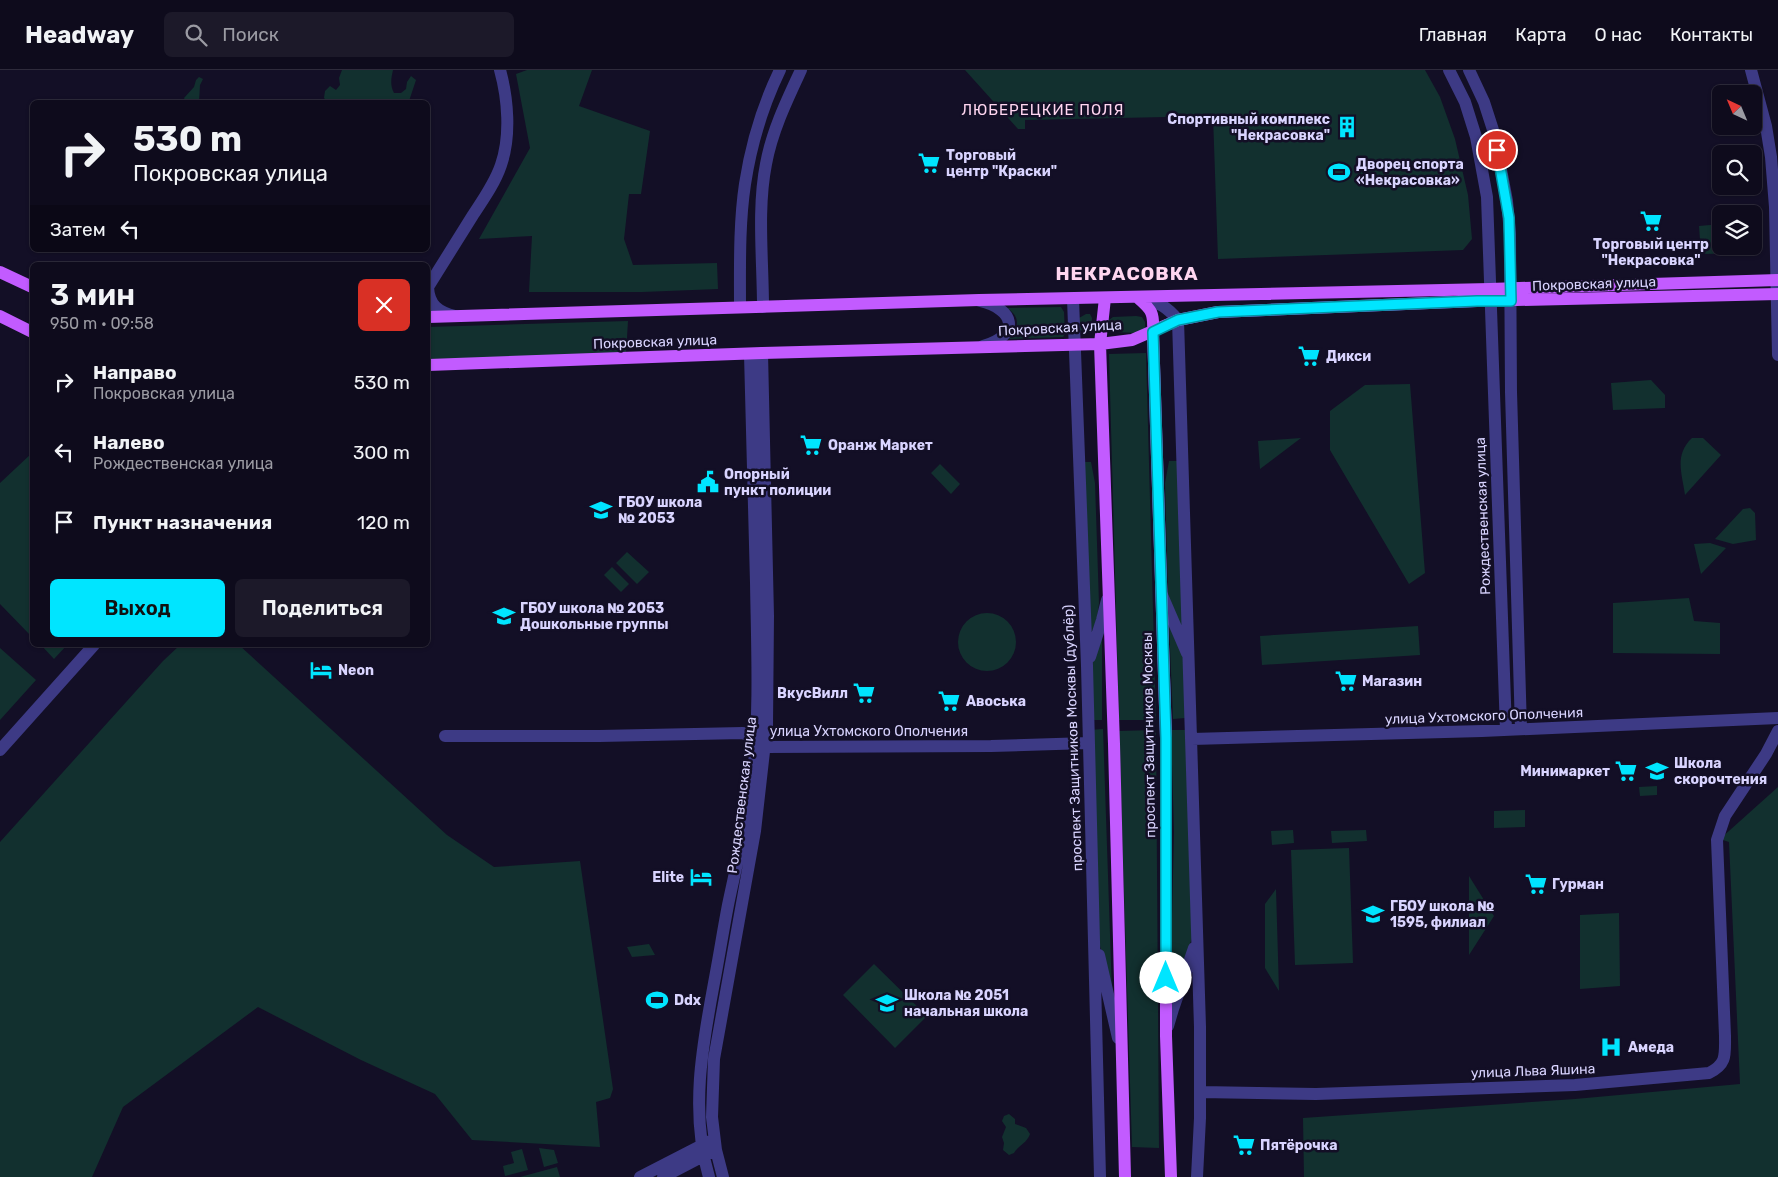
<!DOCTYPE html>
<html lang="ru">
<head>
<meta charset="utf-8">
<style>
	:root { --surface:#0e0b1c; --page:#1c1929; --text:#f1f3f6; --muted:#9b9ba3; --line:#2e2b3b; --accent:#00e5ff }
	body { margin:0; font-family:Rubik,sans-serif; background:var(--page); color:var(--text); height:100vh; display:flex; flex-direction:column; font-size:19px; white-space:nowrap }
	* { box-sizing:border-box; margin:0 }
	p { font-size:16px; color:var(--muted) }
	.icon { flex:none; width:28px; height:28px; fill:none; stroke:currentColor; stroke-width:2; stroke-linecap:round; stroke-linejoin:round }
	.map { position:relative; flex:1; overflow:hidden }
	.sheet { position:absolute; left:30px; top:192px; width:400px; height:385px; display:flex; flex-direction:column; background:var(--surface); border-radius:8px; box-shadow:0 1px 4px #0004,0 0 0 1px var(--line) }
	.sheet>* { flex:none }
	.hud { position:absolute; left:30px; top:30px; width:400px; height:152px; border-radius:8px; box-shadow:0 1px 4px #0004,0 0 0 1px var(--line); background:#0e0b1c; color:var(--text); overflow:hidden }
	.needle { width:32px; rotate:316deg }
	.buttons { position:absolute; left:1712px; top:15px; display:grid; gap:10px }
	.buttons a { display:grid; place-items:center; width:50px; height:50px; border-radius:8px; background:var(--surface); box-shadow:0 1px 4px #0004,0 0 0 1px var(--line); font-size:25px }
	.pin { position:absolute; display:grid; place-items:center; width:42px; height:42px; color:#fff; margin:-21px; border:2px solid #fff; border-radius:50%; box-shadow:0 1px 5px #0007 }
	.me { position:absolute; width:55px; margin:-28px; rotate:0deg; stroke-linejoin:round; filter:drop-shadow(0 0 4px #0008) }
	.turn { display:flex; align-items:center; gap:18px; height:105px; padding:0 20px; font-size:22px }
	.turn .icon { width:65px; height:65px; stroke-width:2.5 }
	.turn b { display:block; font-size:35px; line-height:42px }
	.then { display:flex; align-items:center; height:48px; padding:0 20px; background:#0003; gap:10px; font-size:19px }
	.round { display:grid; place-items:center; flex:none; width:52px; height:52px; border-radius:8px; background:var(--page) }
	.summary { display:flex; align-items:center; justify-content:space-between; height:85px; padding:0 20px }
	h1 { font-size:30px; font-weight:600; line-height:38px }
	.button { display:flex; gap:10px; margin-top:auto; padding:10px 20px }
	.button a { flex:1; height:58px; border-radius:8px; background:var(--accent); color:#111; font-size:20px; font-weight:600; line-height:58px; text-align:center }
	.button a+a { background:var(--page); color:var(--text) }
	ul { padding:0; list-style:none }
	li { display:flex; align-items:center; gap:15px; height:70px; padding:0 20px }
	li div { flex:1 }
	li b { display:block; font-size:19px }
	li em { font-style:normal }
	header { display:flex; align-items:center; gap:30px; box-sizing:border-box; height:70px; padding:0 25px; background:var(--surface); border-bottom:1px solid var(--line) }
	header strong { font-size:24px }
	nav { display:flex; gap:28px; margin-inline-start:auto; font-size:18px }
	.search { width:350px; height:45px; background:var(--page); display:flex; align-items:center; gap:12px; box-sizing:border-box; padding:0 18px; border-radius:8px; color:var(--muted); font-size:19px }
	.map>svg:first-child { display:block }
	.green { fill:#12302f }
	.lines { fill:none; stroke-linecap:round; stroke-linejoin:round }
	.minor { stroke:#3d3a85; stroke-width:12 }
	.major { stroke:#c25bff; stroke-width:12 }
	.route-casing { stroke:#0095a6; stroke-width:12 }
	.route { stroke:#00e5ff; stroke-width:9 }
	.labels { text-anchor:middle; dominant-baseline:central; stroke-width:5; stroke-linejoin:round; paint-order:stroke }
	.poi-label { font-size:14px; font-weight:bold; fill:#d9d4ff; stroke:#130f26; text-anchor:start }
	.street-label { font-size:14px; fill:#d9d4ff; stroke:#130f26 }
	.neighbourhood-label { font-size:15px; letter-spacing:1px; fill:#ffd6f0; stroke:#130f26 }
	.district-label { font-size:19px; font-weight:bold; letter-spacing:1px; fill:#ffd6f0; stroke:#130f26 }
</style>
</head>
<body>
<header>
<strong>Headway</strong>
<div class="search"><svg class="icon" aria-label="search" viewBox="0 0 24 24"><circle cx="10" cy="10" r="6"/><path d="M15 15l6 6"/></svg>Поиск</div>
<nav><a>Главная</a><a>Карта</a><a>О нас</a><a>Контакты</a></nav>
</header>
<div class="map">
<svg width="1778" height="1107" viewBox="0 0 1778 1107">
	<rect width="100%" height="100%" fill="#130f26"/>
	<path class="green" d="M342,0H393C391,9 390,15 394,23H401L406,19L407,12L411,6L416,10L409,31L411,32H328L324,28L325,21L330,16L336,20L340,15L339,8Z
		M527,0H592L579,36L650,61L641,124H629L624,169L633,195L717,193L718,219L642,222H529L532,166L479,169L530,78L516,4Z
		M965,0H1425L1440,27L1455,69L1468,125L1472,169L1463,180L1218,189L1213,46L1025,50V59H1018Z
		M199,7L203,9L200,15L199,32H186L184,28L194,17L196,10Z
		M1721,154V176H1748L1747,183L1701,184L1699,156Z
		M1061,237L1064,242L1065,264L1063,267L1009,269C1019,258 1021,247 1007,238Z
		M1086,244H1090L1092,248L1091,260L1086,262L1080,260L1079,248Z
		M1136,246L1142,247L1145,252V258L1138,263L1114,262L1108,257L1109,250L1113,247Z
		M628,251L626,284L428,289V257Z
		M1146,283L1156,650H1119L1109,284Z
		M1651,310L1665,325V338L1613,340L1611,313Z
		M1410,314L1425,503L1409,514L1330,380V341L1365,315Z
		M1301,368L1260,399L1258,371Z
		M1692,368H1703L1721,385L1685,425C1682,403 1674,385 1692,368Z
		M32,383V567L0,534V413Z
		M1169,391H1178L1185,570L1168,527L1165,413Z
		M1083,392H1091L1095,413L1099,533L1097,549L1088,571Z
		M940,394L960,414L951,424L931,403Z
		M1750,438L1755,443L1756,470L1733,474L1715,469L1743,439Z
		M1710,473L1726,478L1701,504L1694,474Z
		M627,482L649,502L637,514L616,493Z
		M612,497L629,514L621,522L604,505Z
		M1689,528L1694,551L1720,553V584L1613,583V533Z
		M958 572a29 29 0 1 1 58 0a29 29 0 1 1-58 0Z
		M1169,554L1184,586L1185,648L1173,649Z
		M1418,556L1420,585L1262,595L1260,566Z
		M1102,564V650H1092L1090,594Z
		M41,575H67L54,589Z
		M180,575H239L447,765L494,797L580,791L613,1019L610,1028L596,1032L600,1077L472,1070L435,1024L361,990L258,937L123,1037L92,1107H0V772L163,591Z
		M0,578L36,610L0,650Z
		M1103,659L1112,923L1096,860L1090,660Z
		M1156,660L1159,1078L1132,1077L1119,661Z
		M1171,660H1186L1192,868L1170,934L1174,762Z
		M1657,716V725L1640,726L1639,717Z
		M1778,717V1107H1304L1303,1048L1575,1029L1740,1014L1729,772L1720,769Z
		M1525,740V757L1494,758V741Z
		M1293,760L1294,773L1272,775L1271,761Z
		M1366,760L1367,771L1332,773L1331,761Z
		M1349,778L1353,893L1295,895L1291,780Z
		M1469,806L1494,846L1469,885Z
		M1276,819L1279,921L1265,898V834Z
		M1619,843L1620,916L1580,919V845Z
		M649,874L655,885L632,887L627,877Z
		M874,894L927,946L895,978L843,925Z
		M1009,1044L1015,1049V1054L1026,1058L1030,1064C1027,1073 1018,1076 1014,1083L1009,1085L1003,1080L1004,1073L1002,1067L1006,1057L1002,1051L1004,1046Z
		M539,1078L554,1080L558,1093L544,1097Z
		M522,1079L528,1100L505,1106L503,1096L514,1093L511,1082Z
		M557,1097L560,1107H520Z"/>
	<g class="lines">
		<path class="minor" d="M1449,0L1465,32L1476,67L1487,127L1506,660
			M1469,0L1484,32L1494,63L1507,131L1510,164L1511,322L1521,659
			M1751,0L1766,56L1771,87L1775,137L1778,285
			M428,217C443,193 458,169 473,145C483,130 495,113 501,95C511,66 508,29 500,0
			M428,217C429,235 438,242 455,246
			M1073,229L1087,596L1100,1107
			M1143,229C1159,232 1167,237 1178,250L1200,957V1048L1197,1107
			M980,231C1015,239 1021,265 983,276
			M740,237C740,196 739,154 745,114C751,75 763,35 780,0
			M763,237C763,191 757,139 766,94C772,61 787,30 801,0
			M1162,525L1187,583
			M1090,587L1102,550L1107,530
			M445,666H599L743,663C755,667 756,675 765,677L991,676L1088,673
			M1192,669L1482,661L1778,648
			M0,680L94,575
			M1099,885L1118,968
			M1168,956L1173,939L1194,878
			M1201,1022L1316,1024L1575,1015L1709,1003C1727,994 1725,985 1725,966L1717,770L1725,746L1766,684L1778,661
			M640,1107L710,1071
			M663,1107L711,1082
			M709,1107C690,1043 702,977 714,913C719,887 723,861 728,835C737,792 748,748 753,704C760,641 757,576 756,513C754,436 752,360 750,284
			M723,1107L716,1080L712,1047L714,989L755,761L767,655L768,546L762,283"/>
		<path class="major" d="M0,202L32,217
			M1105,228L1100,274L1114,674L1125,1107
			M1138,228C1152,240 1154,243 1153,262L1166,668V966L1171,1107
			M0,246L32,262
			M428,247L979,230L1490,219L1778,210
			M428,295L762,283L1100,274L1132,270L1178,250L1218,242L1477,231L1778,224"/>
	</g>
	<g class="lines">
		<g class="route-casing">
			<path id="route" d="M1166,908V668L1153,262L1178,250L1218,242L1477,231H1511L1509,148L1497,80"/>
		</g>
		<use href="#route" class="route"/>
	</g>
	<defs>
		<g id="building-bare" transform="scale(1.725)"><path d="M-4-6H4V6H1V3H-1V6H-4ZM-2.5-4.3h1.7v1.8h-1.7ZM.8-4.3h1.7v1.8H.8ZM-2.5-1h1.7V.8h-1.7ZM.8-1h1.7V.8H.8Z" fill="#00e5ff" stroke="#130f26" stroke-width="2.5" paint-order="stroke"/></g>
		<g id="supermarket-bare" transform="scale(1.725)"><path d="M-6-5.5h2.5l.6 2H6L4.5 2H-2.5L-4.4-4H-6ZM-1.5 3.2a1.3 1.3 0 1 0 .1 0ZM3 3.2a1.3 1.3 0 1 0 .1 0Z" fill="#00e5ff" stroke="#130f26" stroke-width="2.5" paint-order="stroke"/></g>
		<g id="stadium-bare" transform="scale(1.725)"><path d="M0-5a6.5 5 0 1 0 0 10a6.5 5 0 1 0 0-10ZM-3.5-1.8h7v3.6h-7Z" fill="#00e5ff" stroke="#130f26" stroke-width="2.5" paint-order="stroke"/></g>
		<g id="civic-bare" transform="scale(1.725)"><path d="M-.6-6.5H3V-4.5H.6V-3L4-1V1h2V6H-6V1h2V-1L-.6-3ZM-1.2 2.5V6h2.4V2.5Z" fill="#00e5ff" stroke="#130f26" stroke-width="2.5" paint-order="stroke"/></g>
		<g id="school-bare" transform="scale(1.725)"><path d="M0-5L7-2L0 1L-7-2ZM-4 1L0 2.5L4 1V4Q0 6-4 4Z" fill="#00e5ff" stroke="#130f26" stroke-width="2.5" paint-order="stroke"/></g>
		<g id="hotel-bare" transform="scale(1.725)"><path d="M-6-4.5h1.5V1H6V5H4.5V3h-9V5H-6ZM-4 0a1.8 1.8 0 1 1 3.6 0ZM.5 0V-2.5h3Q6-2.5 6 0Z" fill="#00e5ff" stroke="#130f26" stroke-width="2.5" paint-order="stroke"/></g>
		<g id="hospital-bare" transform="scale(1.725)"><path d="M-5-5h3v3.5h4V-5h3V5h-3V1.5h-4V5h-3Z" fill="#00e5ff" stroke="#130f26" stroke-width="2.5" paint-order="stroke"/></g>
	</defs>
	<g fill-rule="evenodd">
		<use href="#building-bare" x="1347" y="57"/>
		<use href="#supermarket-bare" x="929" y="93"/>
		<use href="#stadium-bare" x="1339" y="102"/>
		<use href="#supermarket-bare" x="1651" y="151"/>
		<use href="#supermarket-bare" x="1309" y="286"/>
		<use href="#supermarket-bare" x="811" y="375"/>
		<use href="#civic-bare" x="708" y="412"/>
		<use href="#school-bare" x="601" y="440"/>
		<use href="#school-bare" x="504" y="546"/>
		<use href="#hotel-bare" x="321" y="600"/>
		<use href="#supermarket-bare" x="1346" y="611"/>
		<use href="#supermarket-bare" x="864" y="623"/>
		<use href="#supermarket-bare" x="949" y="631"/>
		<use href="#supermarket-bare" x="1626" y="701"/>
		<use href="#school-bare" x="1657" y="701"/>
		<use href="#hotel-bare" x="701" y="807"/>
		<use href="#supermarket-bare" x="1536" y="814"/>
		<use href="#school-bare" x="1373" y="844"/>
		<use href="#stadium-bare" x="657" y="930"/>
		<use href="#school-bare" x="887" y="933"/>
		<use href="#hospital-bare" x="1611" y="977"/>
		<use href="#supermarket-bare" x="1244" y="1075"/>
	</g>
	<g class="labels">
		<g class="poi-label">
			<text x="1330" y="49" text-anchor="end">Спортивный комплекс<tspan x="1330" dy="16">"Некрасовка"</tspan></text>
			<text x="946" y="85">Торговый<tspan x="946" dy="16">центр "Краски"</tspan></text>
			<text x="1356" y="94">Дворец спорта<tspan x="1356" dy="16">«Некрасовка»</tspan></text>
			<text x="1651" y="174" text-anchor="middle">Торговый центр<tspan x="1651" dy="16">"Некрасовка"</tspan></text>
			<text x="1326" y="286">Дикси</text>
			<text x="828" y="375">Оранж Маркет</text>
			<text x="724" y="404">Опорный<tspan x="724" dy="16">пункт полиции</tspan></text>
			<text x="618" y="432">ГБОУ школа<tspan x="618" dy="16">№ 2053</tspan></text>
			<text x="520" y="538">ГБОУ школа № 2053<tspan x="520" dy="16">Дошкольные группы</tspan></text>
			<text x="338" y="600">Neon</text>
			<text x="1362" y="611">Магазин</text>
			<text x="848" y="623" text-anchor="end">ВкусВилл</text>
			<text x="966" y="631">Авоська</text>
			<text x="1674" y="693">Школа<tspan x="1674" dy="16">скорочтения</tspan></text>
			<text x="1610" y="701" text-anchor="end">Минимаркет</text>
			<text x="684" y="807" text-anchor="end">Elite</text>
			<text x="1552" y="814">Гурман</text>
			<text x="1390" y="836">ГБОУ школа №<tspan x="1390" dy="16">1595, филиал</tspan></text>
			<text x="904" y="925">Школа № 2051<tspan x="904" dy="16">начальная школа</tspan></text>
			<text x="674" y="930">Ddx</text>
			<text x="1628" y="977">Амеда</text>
			<text x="1260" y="1075">Пятёрочка</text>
		</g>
		<g class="street-label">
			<text transform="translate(1594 214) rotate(-2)">Покровская улица</text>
			<text transform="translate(1060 258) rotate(-3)">Покровская улица</text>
			<text transform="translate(655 272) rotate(-2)">Покровская улица</text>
			<text transform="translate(1483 446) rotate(-92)">Рождественская улица</text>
			<text transform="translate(1484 646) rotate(-2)">улица Ухтомского Ополчения</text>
			<text x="869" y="661">улица Ухтомского Ополчения</text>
			<text transform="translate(1149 665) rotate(-91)">проспект Защитников Москвы</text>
			<text transform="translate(1073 668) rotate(-92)">проспект Защитников Москвы (дублёр)</text>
			<text transform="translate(742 725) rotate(-83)">Рождественская улица</text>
			<text transform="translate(1533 1001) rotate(-2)">улица Льва Яшина</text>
		</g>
		<g class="neighbourhood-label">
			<text x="1043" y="40">ЛЮБЕРЕЦКИЕ ПОЛЯ</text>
		</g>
		<g class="district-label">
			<text x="1127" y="203">НЕКРАСОВКА</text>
		</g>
	</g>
</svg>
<div class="buttons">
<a><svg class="needle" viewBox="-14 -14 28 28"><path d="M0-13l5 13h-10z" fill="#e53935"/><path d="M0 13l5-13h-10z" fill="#9b9ba3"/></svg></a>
<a><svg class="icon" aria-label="search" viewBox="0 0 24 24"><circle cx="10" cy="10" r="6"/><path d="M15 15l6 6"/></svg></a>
<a><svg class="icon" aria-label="layers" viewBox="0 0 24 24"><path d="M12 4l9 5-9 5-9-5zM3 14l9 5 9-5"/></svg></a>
</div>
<div class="pin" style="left:1497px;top:80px;background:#d93025"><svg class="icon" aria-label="arrive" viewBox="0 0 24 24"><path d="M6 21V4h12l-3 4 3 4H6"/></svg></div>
<svg class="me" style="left:1166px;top:908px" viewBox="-20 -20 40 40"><circle r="19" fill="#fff"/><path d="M0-13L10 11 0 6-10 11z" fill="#00e5ff"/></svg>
<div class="hud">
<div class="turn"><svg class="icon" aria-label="right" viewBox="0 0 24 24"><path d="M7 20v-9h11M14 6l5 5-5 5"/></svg><div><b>530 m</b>Покровская улица</div></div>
<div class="then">Затем<svg class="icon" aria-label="left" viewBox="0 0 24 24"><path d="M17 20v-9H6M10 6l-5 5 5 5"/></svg></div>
</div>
<section class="sheet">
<div class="summary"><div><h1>3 мин</h1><p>950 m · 09:58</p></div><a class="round" style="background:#d93025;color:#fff"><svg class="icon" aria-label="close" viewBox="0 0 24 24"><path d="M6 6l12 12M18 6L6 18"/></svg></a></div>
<ul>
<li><svg class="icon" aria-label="right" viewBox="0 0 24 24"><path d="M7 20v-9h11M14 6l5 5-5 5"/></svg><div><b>Направо</b><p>Покровская улица</p></div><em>530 m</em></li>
<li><svg class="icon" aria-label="left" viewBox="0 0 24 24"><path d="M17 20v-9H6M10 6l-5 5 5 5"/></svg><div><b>Налево</b><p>Рождественская улица</p></div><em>300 m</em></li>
<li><svg class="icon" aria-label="arrive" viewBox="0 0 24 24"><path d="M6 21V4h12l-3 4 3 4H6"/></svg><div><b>Пункт назначения</b></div><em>120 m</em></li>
</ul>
<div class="button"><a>Выход</a><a>Поделиться</a></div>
</section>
</div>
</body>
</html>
